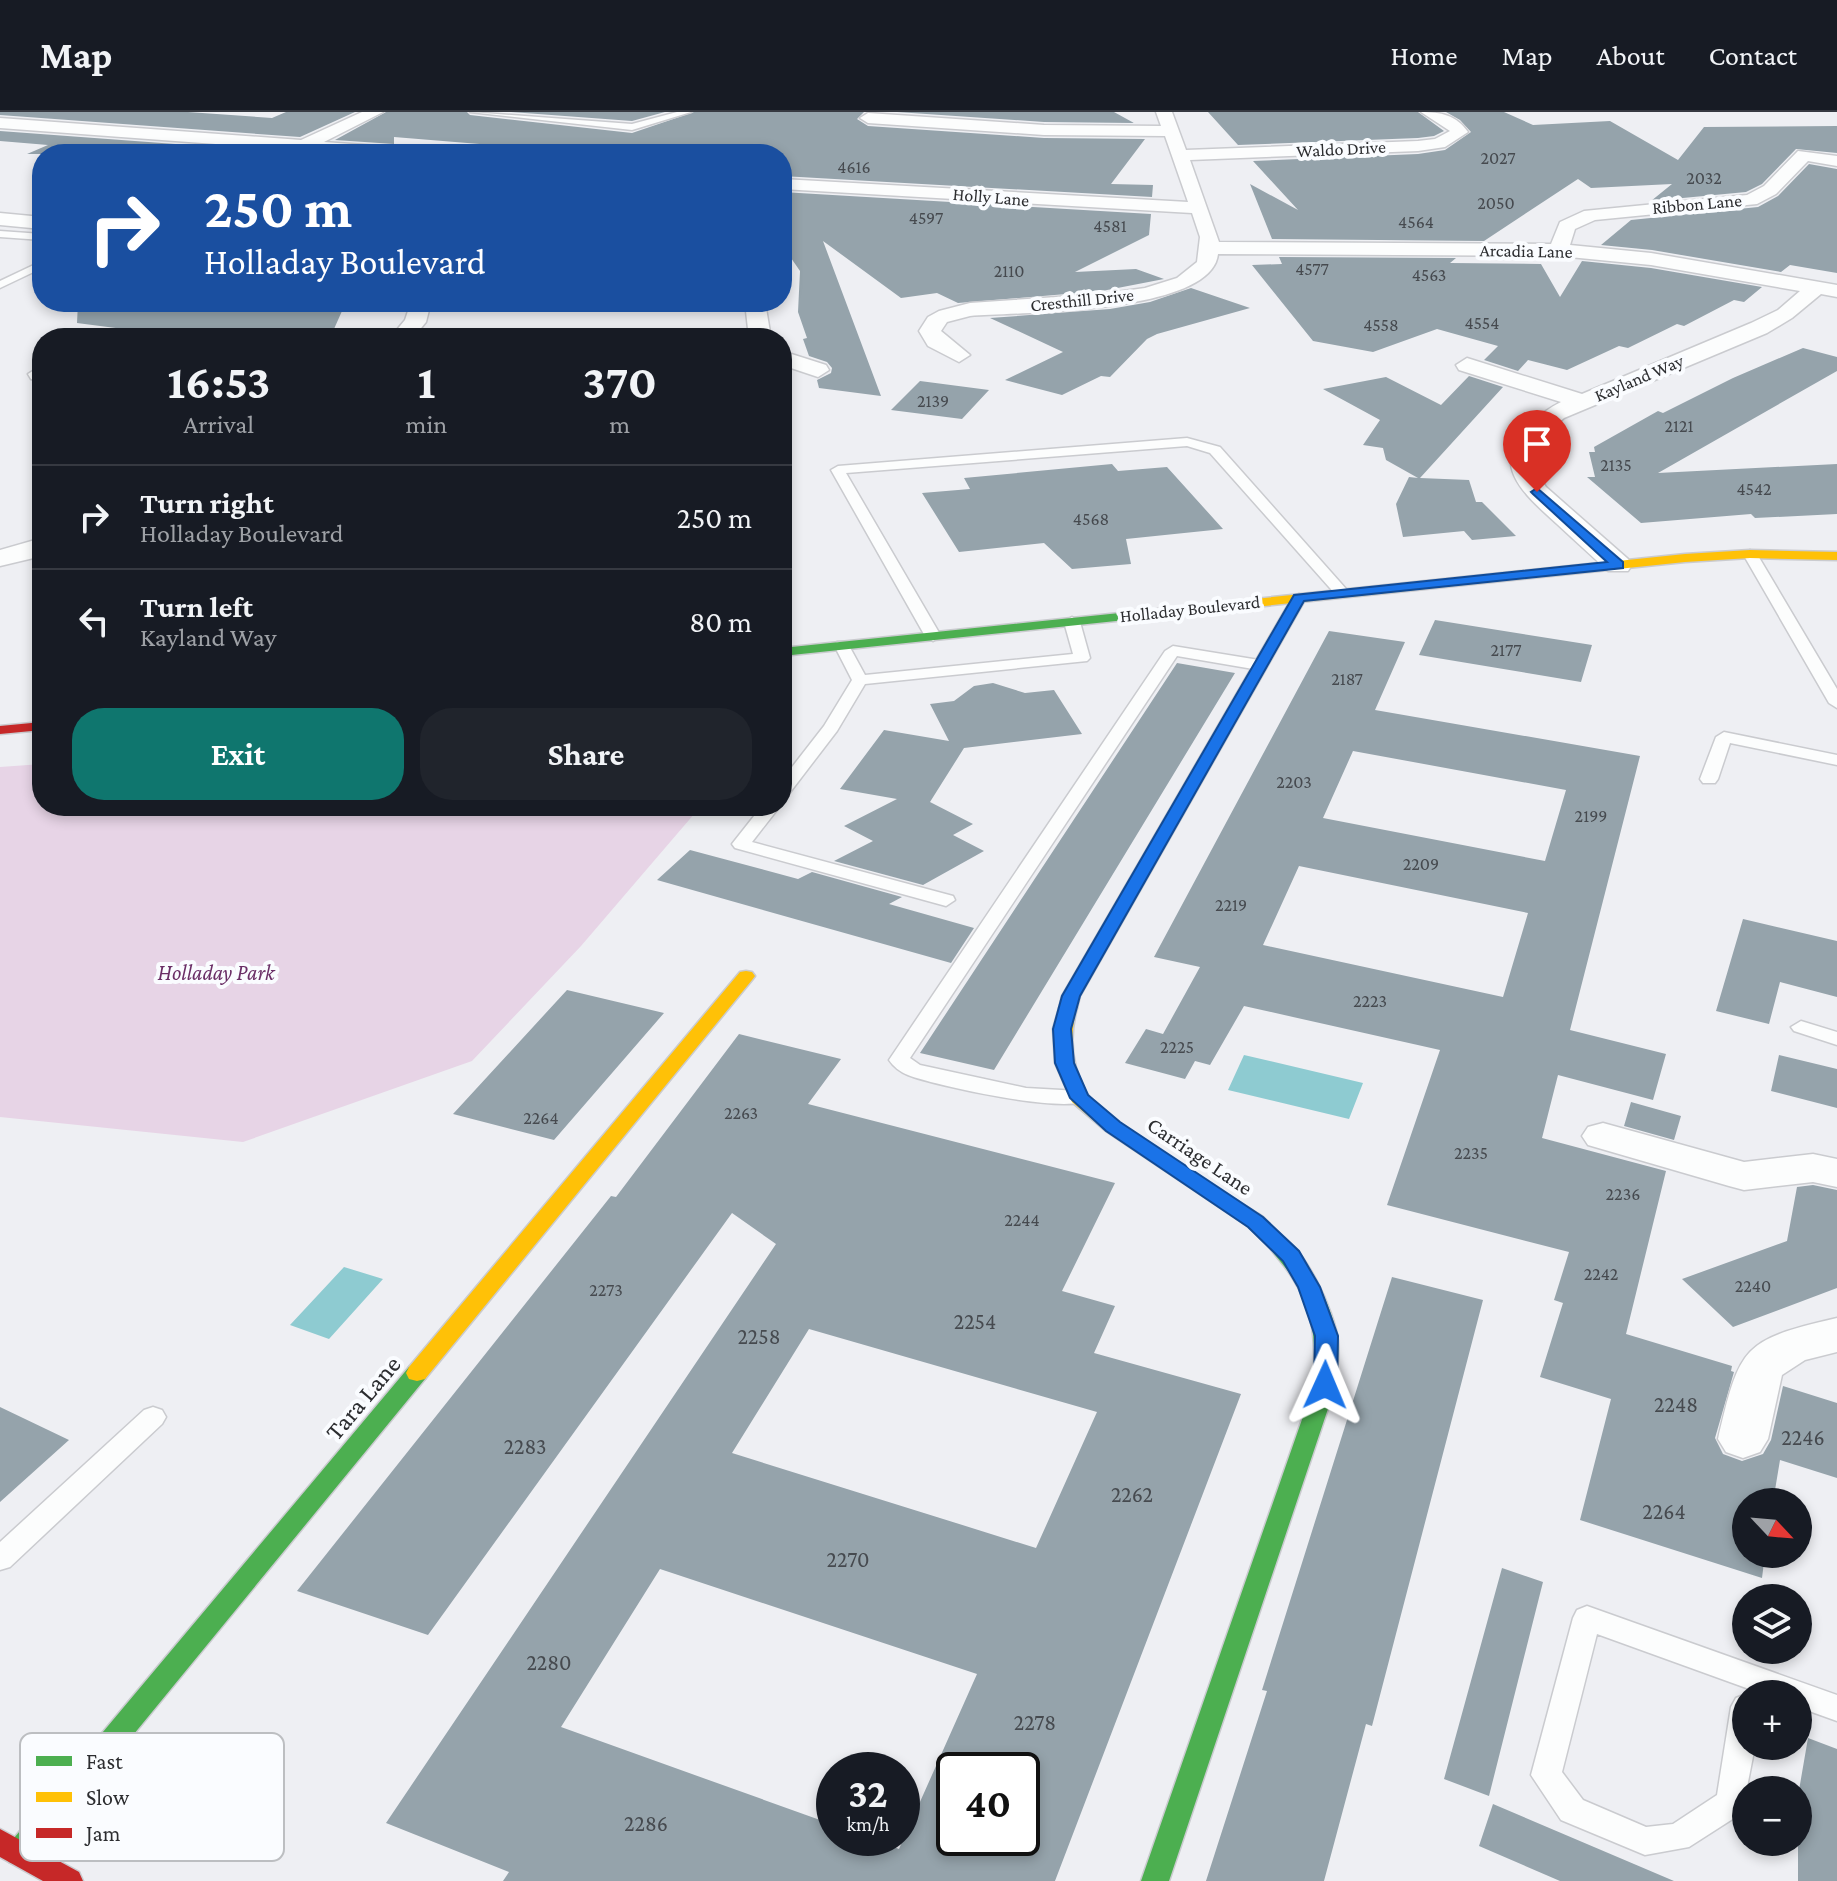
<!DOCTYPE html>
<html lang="en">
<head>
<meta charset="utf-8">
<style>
	:root { --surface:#171b24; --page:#20242c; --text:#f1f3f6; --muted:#9ea1a6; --line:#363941; --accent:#0f766e }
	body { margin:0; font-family:"Crimson Pro",serif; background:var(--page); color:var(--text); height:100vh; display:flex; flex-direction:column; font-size:30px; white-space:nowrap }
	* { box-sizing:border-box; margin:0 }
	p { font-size:26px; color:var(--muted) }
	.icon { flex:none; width:44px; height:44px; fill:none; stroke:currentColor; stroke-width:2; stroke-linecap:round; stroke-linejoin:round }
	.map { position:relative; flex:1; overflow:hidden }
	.sheet { position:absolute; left:32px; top:216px; width:760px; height:488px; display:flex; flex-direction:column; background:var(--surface); border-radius:32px; box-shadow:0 4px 12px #0003 }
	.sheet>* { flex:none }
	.top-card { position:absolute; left:32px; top:32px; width:760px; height:168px; border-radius:32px; box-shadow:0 4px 12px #0003; background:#1a4fa0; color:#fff; overflow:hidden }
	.needle { width:52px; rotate:116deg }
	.tools { position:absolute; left:1732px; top:1376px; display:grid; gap:16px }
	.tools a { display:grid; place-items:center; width:80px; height:80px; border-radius:50%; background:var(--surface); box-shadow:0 4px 12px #0003; font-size:40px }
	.speed { position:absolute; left:816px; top:1640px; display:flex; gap:16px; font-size:40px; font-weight:700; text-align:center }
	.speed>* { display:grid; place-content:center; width:104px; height:104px; border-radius:50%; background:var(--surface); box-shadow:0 4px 12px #0003; line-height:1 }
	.speed small { font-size:20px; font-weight:400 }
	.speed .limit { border:4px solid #111; border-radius:12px; background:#fff; color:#111 }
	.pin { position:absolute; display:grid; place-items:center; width:68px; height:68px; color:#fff; margin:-82px -34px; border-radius:50% 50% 50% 0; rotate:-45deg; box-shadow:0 0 8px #0007 }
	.pin .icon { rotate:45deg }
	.me { position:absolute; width:88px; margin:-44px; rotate:1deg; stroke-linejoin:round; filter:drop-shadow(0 0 6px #0008) }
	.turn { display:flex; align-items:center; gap:28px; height:168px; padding:0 40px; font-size:36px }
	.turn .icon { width:104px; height:104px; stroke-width:2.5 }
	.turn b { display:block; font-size:56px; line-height:68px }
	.eta { display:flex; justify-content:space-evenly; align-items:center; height:136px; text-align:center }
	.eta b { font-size:48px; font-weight:700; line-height:56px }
	.action { display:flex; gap:16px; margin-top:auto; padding:16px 40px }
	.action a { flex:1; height:92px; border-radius:32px; background:var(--accent); color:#fff; font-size:32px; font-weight:700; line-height:92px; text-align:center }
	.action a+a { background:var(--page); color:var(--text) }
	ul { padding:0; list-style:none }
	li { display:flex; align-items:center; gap:24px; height:104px; padding:0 40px; border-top:2px solid var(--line) }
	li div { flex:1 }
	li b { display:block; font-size:30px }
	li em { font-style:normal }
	header { display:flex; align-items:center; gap:48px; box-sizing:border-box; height:112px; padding:0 40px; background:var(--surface); border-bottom:2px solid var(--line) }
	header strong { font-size:38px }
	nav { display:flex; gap:44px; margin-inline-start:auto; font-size:28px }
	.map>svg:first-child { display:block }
	.green { fill:#e7d4e6 }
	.water { fill:#8ecbd1 }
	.building { fill:#95a3ab; fill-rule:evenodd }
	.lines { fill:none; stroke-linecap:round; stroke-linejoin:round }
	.lane-casing { stroke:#cacbcf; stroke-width:3 }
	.street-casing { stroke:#cacbcf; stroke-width:3 }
	.fast-casing { stroke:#cacbcf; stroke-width:3 }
	.slow-casing { stroke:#cacbcf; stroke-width:3 }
	.jam-casing { stroke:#cacbcf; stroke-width:3 }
	.lane { fill:#fcfdfd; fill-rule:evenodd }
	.street { fill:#fcfdfd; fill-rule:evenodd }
	.fast { fill:#4caf50; fill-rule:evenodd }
	.slow { fill:#ffc107; fill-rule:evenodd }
	.jam { fill:#c62828; fill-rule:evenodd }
	.route { fill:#1a73e8; stroke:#114b97; stroke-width:2 }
	.labels { text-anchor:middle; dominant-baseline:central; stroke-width:8; stroke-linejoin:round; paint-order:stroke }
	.far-street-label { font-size:18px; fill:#2c2d30; stroke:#fafcff }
	.number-label { font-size:18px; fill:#464a4f }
	.park-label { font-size:22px; font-style:italic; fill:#6a2e66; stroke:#fafcff }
	.street-label { font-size:22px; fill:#2c2d30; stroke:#fafcff }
	.near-number-label { font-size:22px; fill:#464a4f }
	.near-street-label { font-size:26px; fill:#2c2d30; stroke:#fafcff }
	.key { fill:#fafcff; stroke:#bcbec1; stroke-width:2 }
	.key-label { font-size:22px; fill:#2c2d30 }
</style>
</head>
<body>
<header>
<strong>Map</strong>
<nav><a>Home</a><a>Map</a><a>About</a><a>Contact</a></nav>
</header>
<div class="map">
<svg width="1837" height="1769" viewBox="0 0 1837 1769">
	<rect width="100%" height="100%" fill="#eeeff3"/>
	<path class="green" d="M42,652V694H701L581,834L472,949L243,1030L0,1005V655Z"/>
	<path class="water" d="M1244,943L1363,971L1349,1007L1228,978Z
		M344,1155L383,1167L329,1227L290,1213Z"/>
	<path class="building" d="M0,0H188L272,6L286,0H355L300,25L0,3Z
		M386,0H467L470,3L632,21L694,0H864L857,7L868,14L1044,26L1145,27L1111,72L1153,73L1152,85L782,64V42H599L394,25V32L335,28Z
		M511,0H665L632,9Z
		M897,0H1114L1134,11L1044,10Z
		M1208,0H1418L1444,19L1434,24L1418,26L1238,33Z
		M1446,0H1504L1533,13L1610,9L1678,48L1704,15L1837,14V41L1796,37L1762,72L1746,80L1651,89L1672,72L1591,76L1578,67L1484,129L1272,127L1250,72L1298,98L1253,49L1418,42L1445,38L1471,20L1460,8Z
		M0,19L310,42H27L48,33L0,29Z
		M1809,52L1837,57V161L1790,153L1781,160L1652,138L1601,133L1631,108L1758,95L1778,84Z
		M782,80L1151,102L1149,123L1075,160L1136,157L1164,167L1102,179L958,191L937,181L901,186L823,129L881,284L819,276L817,268L831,261L832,256L827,250L809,244L803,227L807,226L798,200L800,159L782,133Z
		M1279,145L1456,146L1450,151L1541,152L1560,185L1582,149L1651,156L1762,175L1744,190L1734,188L1684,214L1677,212L1628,236L1619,234L1567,258L1528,248L1518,259L1484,248L1498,234L1437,217L1373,240L1313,229L1252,153L1282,152Z
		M1191,176L1250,196L1157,222L1147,227L1110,265L1101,264L1062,283L1005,268L1063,240L990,206L1110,197L1150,190Z
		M78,190H346L330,226H193L77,211Z
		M1803,236L1837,245V259L1658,361L1837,352V402L1755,406L1751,402L1641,411L1587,365H1595L1589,340H1595L1594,335L1658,299L1663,301L1733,266Z
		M1469,264L1503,275L1420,366L1469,368L1476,390H1482L1516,424L1472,428L1464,419L1403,425L1396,392L1409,365L1418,366L1386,348L1383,336L1363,333L1380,308L1323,277L1386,265L1441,293Z
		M920,269L989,278L962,307L891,298Z
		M1112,352L1118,359L1167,355L1223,417L1126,427L1131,452L1072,457L1044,431L959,440L922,381L970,377L964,366Z
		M1435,508L1592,533L1581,570L1419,543Z
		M1329,519L1405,530L1375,598L1640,644L1570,918L1666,942L1653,988L1558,963L1542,1026L1666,1059L1626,1222L1732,1254L1731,1259L1734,1260L1715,1326L1723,1342L1742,1349L1763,1342L1771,1328L1783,1274L1837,1291V1366L1780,1348L1773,1390H1746V1442H1765L1762,1466L1580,1408L1611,1287L1540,1265L1563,1191L1554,1188L1569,1140L1387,1093L1440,938L1244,894L1210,953L1195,949L1185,967L1125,951L1146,917L1163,922L1200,855L1154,845ZM1353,639L1566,678L1545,749L1323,706ZM1299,754L1528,801L1503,885L1263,833Z
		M1177,551L1235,561L994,958L920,941Z
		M993,571L1025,581L1054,578L1082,622L964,636L930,690L973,712L953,723L984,739L923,773L834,749L873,729L844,714L897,687L840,677L884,618L949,629L930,592L954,589L974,574Z
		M690,738L798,767L812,760L902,785L889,792L974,816L951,851L657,768Z
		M1743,807L1837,829V885L1780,870L1769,912L1716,899Z
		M567,878L664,901L554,1028L453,1002Z
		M739,922L841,947L808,992L1115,1071L1062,1179L1115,1194L1094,1241L1241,1282L1055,1769H503L509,1760L386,1711L776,1132L732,1101L428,1523L297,1479L611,1084L616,1085ZM809,1217L1097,1300L1036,1436L732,1341ZM660,1457L977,1562L899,1737L869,1726H834V1713L561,1615ZM954,1658H1022V1726H954Z
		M1779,943L1837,957V996L1771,979Z
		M1631,990L1681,1004L1674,1028L1624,1014Z
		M1813,1073L1837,1078V1176L1733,1215L1682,1167L1787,1129L1797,1075Z
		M1392,1165L1483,1188L1372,1614L1366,1612L1324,1769H1206L1267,1579L1262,1578Z
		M0,1295L69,1328L0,1390Z
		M1502,1456L1543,1470L1489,1684L1444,1667Z
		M1808,1626L1837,1637V1769H1798V1684Z
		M1493,1692L1674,1769H1560L1479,1734Z"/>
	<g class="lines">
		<g class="lane-casing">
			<path id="lane" d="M470,0L632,12L677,0H691L632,18Z
				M0,119L42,122V128L0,125Z
				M42,149V156L0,176V169Z
				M1187,326L1220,335L1347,478V484H1337L1210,341L1187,334L846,361L941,524L933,529L925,524L831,358L838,354Z
				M1750,438L1757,442L1837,577V596L1829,591L1743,442Z
				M1072,505L1080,510L1090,546L1087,549L865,572L837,619L788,683L782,684V668L824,614L852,568L834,533L837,530H847L865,563L1073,542L1064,510Z
				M1173,534L1259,548L1267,553L1259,558L1177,544L910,946L920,953L1026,976L1079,979L1090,986C1075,1005 933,973 908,963C900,960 893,954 889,948L1165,539Z
				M1724,620L1837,643V653L1730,631L1718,667L1715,671H1703L1700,667L1716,625Z
				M762,694H780L752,730L953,784L955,788L946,794L735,736L732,732Z
				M1801,909L1837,920V933L1794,919L1791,915Z
				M153,1295L162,1298L166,1305L162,1312L10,1455L0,1458V1430L144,1298Z
				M1587,1494L1837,1583V1609L1798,1595V1582H1763L1597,1522L1562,1660L1583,1688L1646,1715L1673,1712L1717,1683L1731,1595L1736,1586L1746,1582V1634H1755L1742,1701L1689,1735L1645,1743L1561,1708L1531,1663L1573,1506L1577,1498Z"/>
		</g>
		<g class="street-casing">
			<path id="street" d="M362,0H383L324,30L418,37L426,42H350L0,16V6L301,28Z
				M1156,0H1172L1186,38L1418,29L1435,27L1450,19L1421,0C1441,0 1456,3 1468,20L1445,35L1418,39L1190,48L1219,130L1551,132L1560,110L1584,99L1747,83L1764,74L1798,39L1837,44V54L1808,49L1776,82L1757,92L1595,108L1575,117L1570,133L1651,141L1837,173V185L1821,182L1792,206L1767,221L1564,306C1539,329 1523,341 1546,375L1628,447L1632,453L1628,459H1608C1591,443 1574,428 1557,412C1525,383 1486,351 1531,311C1541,302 1549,296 1561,290L1459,258L1456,253L1467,246L1582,282L1751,211L1778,198L1800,179L1651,153L1559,144L1218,142C1212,202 1018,200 970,204L947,210L941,219L970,243L959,250L928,234L919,219L928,205L939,199L970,191L1102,182L1145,176L1177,166L1197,150L1200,125L1192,101L782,77V67L1188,90L1165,24L1044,23L868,11L860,6L868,1L1044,13L1161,14Z
				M0,101L42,105V117L0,113Z
				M411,190H431L426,210L413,226H390L405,208Z
				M745,190H765L771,226H749Z
				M782,239L826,253L829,258L818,265L782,253Z
				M39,255L42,256V270L31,267L28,262Z
				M42,426V444L0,454V438Z
				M1603,1011L1744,1050L1813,1042L1837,1047V1075L1813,1070L1744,1078L1729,1074L1588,1033L1582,1024L1588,1015Z
				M1837,1206V1240L1805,1248L1782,1263L1768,1327L1760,1340L1743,1346L1726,1340L1718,1327C1740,1234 1742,1228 1837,1206Z"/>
		</g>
		<g class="fast-casing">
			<path id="fast" d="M1299,482L1306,486L1080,884L1077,896L1068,901L1062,900L1059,896L1062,884L1292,486Z
				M1168,496L1175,500L1173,503L782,544V536Z
				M1276,1123C1304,1131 1335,1201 1338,1229C1339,1243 1337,1258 1336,1273L1169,1769H1141L1314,1273C1315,1231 1316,1202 1292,1165C1284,1152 1273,1142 1266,1130L1269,1125Z
				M417,1253L425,1255L428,1261L425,1267L29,1750L19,1754L9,1750L5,1741L9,1732L409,1255Z"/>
		</g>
		<g class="slow-casing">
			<path id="slow" d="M1750,438L1837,440V448L1750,446L1685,450L1168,504L1161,500L1168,496L1685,442Z
				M746,859L752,860L755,864L752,868L425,1267L417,1269L409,1267L406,1261L409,1255L740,860Z
				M1068,891L1077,896C1069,925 1071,953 1086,980C1101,1008 1229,1083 1263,1105L1286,1130L1283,1135H1269L1249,1115L1106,1019L1072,990L1055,951L1053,917L1059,896Z"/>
		</g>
		<g class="jam-casing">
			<path id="jam" d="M42,610V618L0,622V614Z
				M0,1717L79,1760L83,1769H43L0,1745Z"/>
		</g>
		<use href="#lane" class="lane"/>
		<use href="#street" class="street"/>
		<use href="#fast" class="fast"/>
		<use href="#slow" class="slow"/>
		<use href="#jam" class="jam"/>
	</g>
	<path class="route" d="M1537,376L1623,450V456L1304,489L1080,884L1071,917L1074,951L1088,983L1120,1010L1263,1105L1299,1139L1320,1175L1338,1224L1337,1273L1333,1279L1325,1281L1317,1279L1314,1273L1315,1224L1298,1175L1283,1149L1248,1115L1106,1019L1070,986L1055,951L1053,917L1062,884L1294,483L1607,450L1533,382L1531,380Z"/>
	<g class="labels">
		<g class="far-street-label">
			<text transform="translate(1341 37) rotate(-3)">Waldo Drive</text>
			<text transform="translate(991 85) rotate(5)">Holly Lane</text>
			<text transform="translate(1697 92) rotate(-5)">Ribbon Lane</text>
			<text transform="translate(1526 139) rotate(1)">Arcadia Lane</text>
			<text transform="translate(1082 188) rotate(-6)">Cresthill Drive</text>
			<text transform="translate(1639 266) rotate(-23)">Kayland Way</text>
			<text transform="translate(1190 497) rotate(-6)">Holladay Boulevard</text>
		</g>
		<g class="number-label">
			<text x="1498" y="46">2027</text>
			<text x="854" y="55">4616</text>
			<text x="1704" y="66">2032</text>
			<text x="1496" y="91">2050</text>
			<text x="926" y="106">4597</text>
			<text x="1416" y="110">4564</text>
			<text x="1110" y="114">4581</text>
			<text x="1312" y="157">4577</text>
			<text x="1009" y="159">2110</text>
			<text x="1429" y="163">4563</text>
			<text x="1482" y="211">4554</text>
			<text x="1381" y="213">4558</text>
			<text x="933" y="289">2139</text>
			<text x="1679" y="314">2121</text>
			<text x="1616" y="353">2135</text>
			<text x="1754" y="377">4542</text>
			<text x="1091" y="407">4568</text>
			<text x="1506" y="538">2177</text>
			<text x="1347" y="567">2187</text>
			<text x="1294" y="670">2203</text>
			<text x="1591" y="704">2199</text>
			<text x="1421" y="752">2209</text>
			<text x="1231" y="793">2219</text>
			<text x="1370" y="889">2223</text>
			<text x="1177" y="935">2225</text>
			<text x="741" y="1001">2263</text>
			<text x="541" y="1006">2264</text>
			<text x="1471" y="1041">2235</text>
			<text x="1623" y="1082">2236</text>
			<text x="1022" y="1108">2244</text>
			<text x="1601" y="1162">2242</text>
			<text x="1753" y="1174">2240</text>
			<text x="606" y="1178">2273</text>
		</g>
		<g class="park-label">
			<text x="216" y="860">Holladay Park</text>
		</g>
		<g class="street-label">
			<text transform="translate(1200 1044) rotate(34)">Carriage Lane</text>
		</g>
		<g class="near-number-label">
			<text x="975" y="1209">2254</text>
			<text x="759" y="1224">2258</text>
			<text x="1676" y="1292">2248</text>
			<text x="1803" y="1325">2246</text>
			<text x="525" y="1334">2283</text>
			<text x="1132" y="1382">2262</text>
			<text x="1664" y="1399">2264</text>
			<text x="848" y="1447">2270</text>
			<text x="549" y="1550">2280</text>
			<text x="1035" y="1610">2278</text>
			<text x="646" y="1711">2286</text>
		</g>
		<g class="near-street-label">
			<text transform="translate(363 1286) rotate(-50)">Tara Lane</text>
		</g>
	</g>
	<rect x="20" y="1621" width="264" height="128" rx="12" class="key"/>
	<rect x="36" y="1644" width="36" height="10" fill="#4caf50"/>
	<rect x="36" y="1680" width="36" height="10" fill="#ffc107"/>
	<rect x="36" y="1716" width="36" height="10" fill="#c62828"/>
	<g class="key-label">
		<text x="86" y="1657">Fast</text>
		<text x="86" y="1693">Slow</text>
		<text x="86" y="1729">Jam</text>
	</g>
</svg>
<div class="tools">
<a><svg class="needle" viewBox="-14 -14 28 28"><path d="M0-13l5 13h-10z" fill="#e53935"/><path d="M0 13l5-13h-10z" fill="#9ea1a6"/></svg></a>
<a><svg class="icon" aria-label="layers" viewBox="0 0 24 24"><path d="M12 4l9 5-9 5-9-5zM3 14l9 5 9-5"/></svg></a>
<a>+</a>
<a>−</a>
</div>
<div class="speed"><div>32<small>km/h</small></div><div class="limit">40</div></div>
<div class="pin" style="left:1537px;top:380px;background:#d93025"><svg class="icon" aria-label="arrive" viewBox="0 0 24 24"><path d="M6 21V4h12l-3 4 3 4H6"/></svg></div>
<svg class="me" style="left:1325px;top:1273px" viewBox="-20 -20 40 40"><path d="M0-17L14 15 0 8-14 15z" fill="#1a73e8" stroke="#fff" stroke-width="4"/></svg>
<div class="top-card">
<div class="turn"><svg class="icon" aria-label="right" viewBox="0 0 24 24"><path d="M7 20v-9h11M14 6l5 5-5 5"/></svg><div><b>250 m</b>Holladay Boulevard</div></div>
</div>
<section class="sheet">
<div class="eta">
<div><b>16:53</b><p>Arrival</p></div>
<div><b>1</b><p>min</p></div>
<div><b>370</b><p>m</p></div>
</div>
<ul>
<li><svg class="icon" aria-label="right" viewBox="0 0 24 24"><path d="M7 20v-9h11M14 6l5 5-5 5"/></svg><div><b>Turn right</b><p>Holladay Boulevard</p></div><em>250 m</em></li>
<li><svg class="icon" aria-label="left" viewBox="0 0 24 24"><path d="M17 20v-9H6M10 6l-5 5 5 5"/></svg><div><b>Turn left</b><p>Kayland Way</p></div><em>80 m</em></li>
</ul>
<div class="action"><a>Exit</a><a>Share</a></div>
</section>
</div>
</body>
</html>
